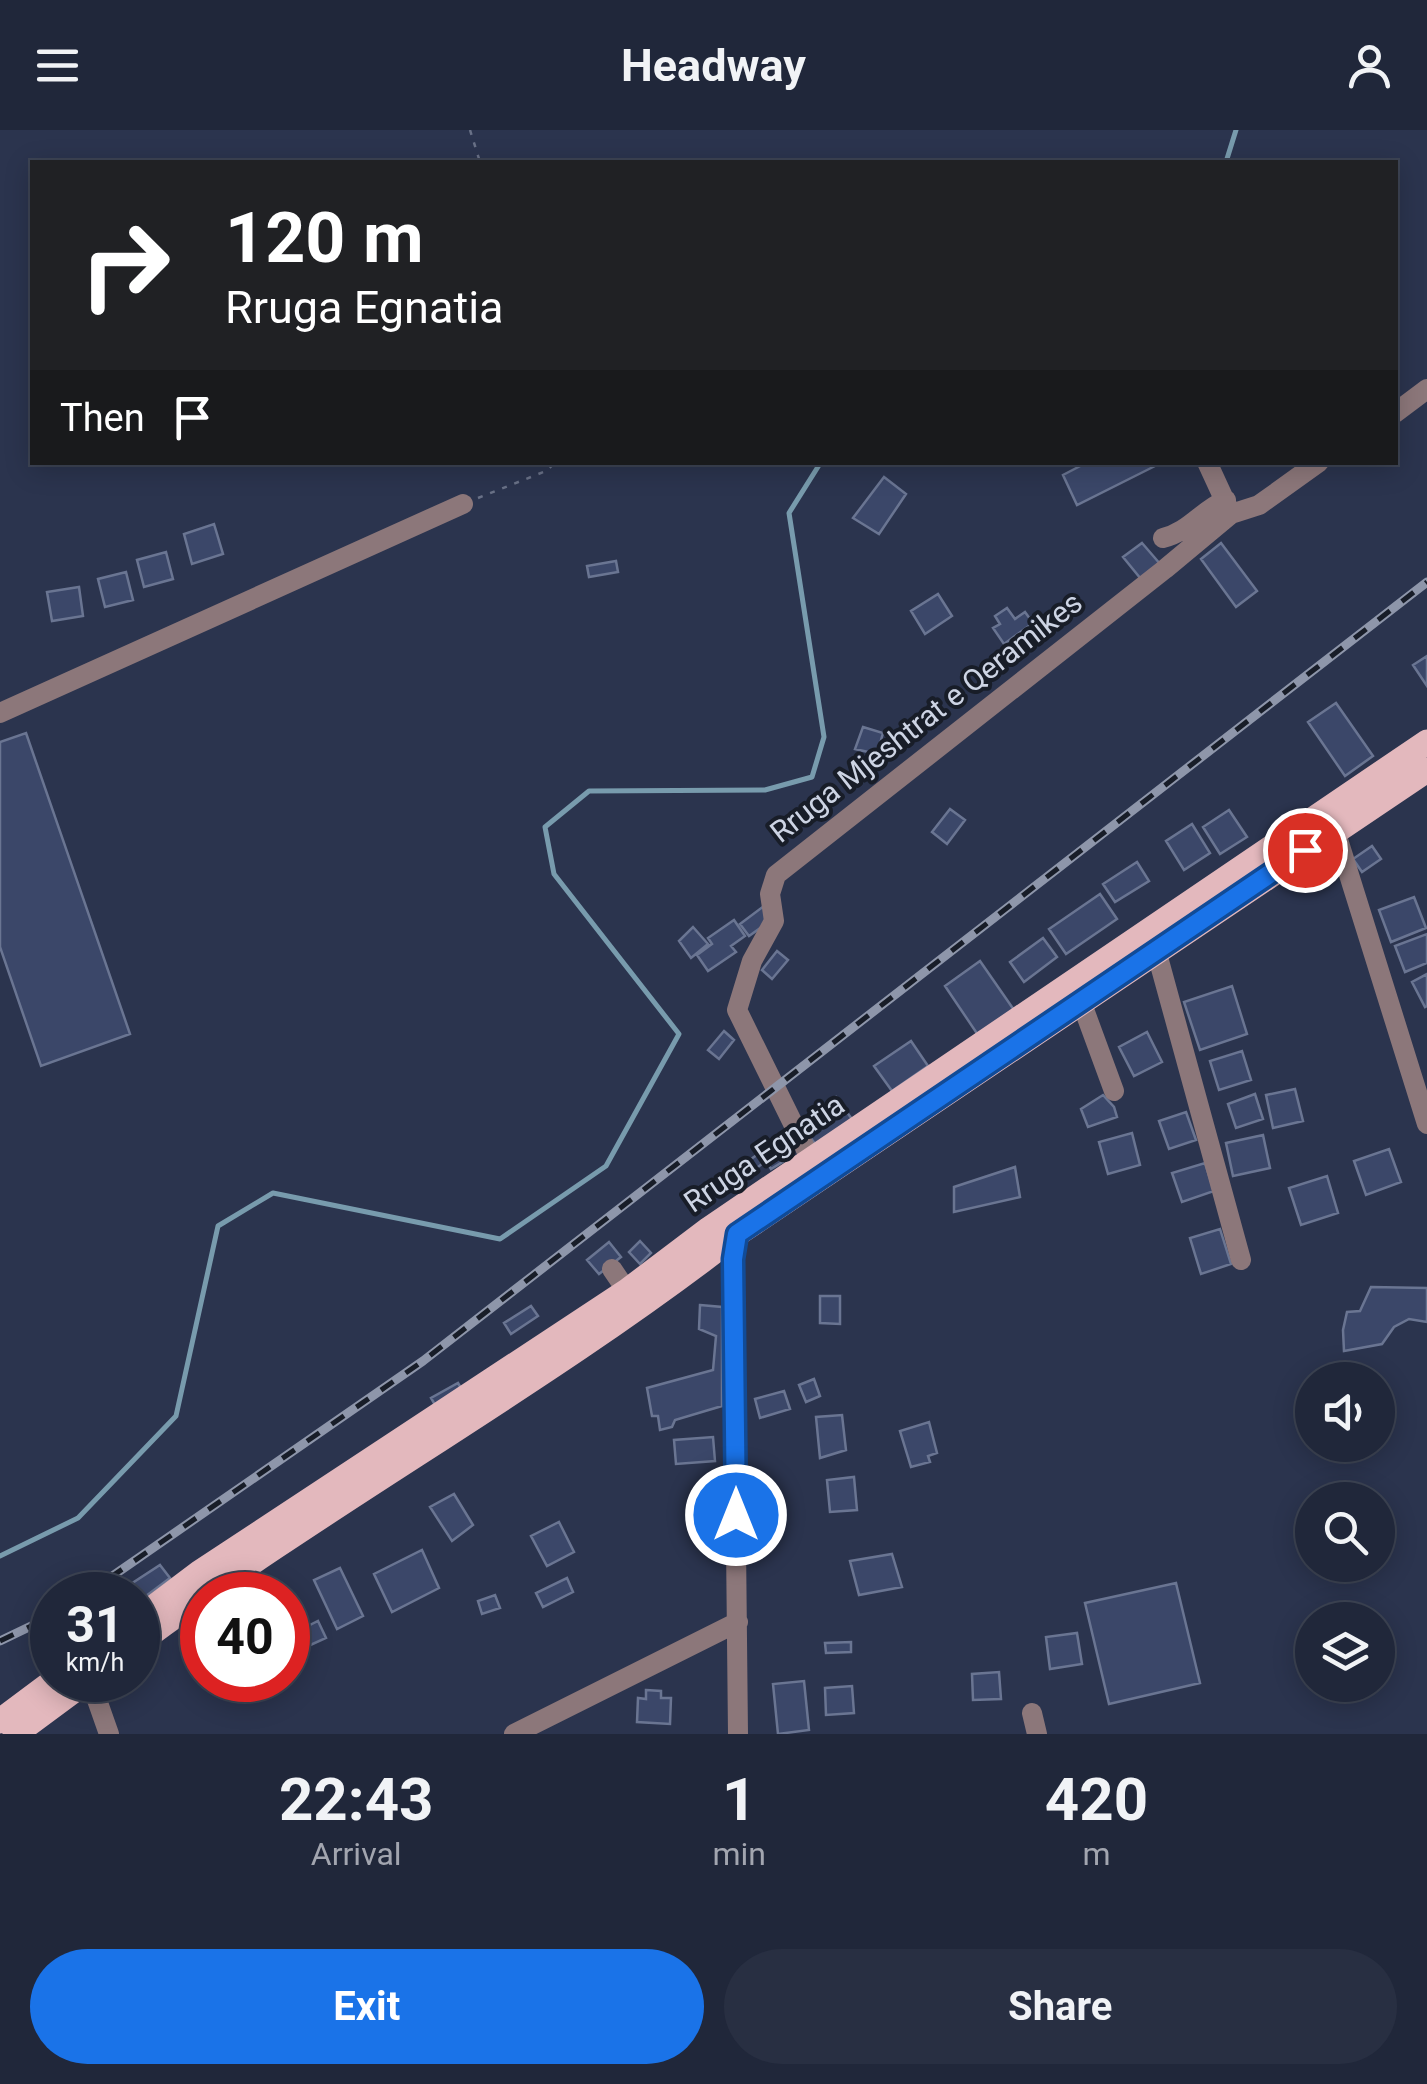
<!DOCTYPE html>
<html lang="en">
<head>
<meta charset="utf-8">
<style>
	:root { --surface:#20273a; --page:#282f42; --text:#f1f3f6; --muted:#a2a5af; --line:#3d4454; --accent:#1a73e8 }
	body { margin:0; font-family:Roboto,sans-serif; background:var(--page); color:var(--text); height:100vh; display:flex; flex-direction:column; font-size:38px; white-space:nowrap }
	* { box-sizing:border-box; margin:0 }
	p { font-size:32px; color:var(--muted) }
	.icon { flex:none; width:55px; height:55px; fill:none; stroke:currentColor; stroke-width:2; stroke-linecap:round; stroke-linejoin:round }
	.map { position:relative; height:1604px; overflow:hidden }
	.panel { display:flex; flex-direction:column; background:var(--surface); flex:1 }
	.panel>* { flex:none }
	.banner { position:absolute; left:30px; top:30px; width:1368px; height:305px; border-radius:0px; box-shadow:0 5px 25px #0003,0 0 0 2px var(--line); background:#202124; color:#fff; overflow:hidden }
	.fabs { position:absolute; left:1295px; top:1232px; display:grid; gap:20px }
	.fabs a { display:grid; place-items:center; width:100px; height:100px; border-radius:50%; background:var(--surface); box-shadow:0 5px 25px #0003,0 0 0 2px var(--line); font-size:50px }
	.speed { position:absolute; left:30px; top:1442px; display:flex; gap:20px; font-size:50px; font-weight:700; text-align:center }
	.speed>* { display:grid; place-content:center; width:130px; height:130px; border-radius:50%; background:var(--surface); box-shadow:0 5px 25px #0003,0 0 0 2px var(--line); line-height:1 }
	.speed small { font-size:25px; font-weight:400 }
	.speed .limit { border:15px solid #d22; background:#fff; color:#111 }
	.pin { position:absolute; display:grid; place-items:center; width:85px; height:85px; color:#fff; margin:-42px; border:5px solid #fff; border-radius:50%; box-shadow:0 2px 10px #0007 }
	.me { position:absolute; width:110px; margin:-55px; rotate:0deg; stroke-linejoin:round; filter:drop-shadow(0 0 8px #0008) }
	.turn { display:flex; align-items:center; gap:35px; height:210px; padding:0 30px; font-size:45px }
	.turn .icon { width:130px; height:130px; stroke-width:2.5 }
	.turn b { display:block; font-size:70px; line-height:85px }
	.then { display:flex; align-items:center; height:95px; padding:0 30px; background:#0003; gap:20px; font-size:38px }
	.eta { display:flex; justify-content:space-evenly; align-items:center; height:170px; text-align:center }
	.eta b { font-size:60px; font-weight:700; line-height:70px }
	.cta { display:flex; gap:20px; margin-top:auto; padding:20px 30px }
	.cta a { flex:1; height:115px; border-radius:60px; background:var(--accent); color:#fff; font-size:40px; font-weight:700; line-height:115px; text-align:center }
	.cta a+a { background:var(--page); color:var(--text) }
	header { display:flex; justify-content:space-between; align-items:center; height:130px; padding:0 30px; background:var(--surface); font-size:45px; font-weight:700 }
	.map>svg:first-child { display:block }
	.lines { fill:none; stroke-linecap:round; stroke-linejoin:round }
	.stream { stroke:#789bad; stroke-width:5 }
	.building { fill:#3b4769; stroke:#6a7592; stroke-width:2.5 }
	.path { stroke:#697187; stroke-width:2.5; stroke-dasharray:5 8; stroke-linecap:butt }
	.minor { stroke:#8c777a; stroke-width:20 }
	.major { stroke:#e3b8bd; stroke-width:25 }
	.rail-casing { stroke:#8e96aa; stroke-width:9 }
	.rail { stroke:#181d28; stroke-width:5; stroke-dasharray:15; stroke-linecap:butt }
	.route-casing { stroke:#114b97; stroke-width:25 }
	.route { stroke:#1a73e8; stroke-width:18 }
	.labels { text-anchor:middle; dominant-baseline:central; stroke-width:8; stroke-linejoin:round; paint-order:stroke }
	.street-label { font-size:30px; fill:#cdd4e4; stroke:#181d28 }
</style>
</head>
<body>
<header><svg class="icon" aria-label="menu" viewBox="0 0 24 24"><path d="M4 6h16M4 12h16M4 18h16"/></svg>Headway<svg class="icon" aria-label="person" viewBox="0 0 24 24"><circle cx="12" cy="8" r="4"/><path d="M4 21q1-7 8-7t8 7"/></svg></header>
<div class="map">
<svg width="1427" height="1604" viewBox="0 0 1427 1604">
	<rect width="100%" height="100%" fill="#2b344e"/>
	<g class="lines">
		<path class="stream" d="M1226,32L1236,0
			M0,1426L78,1388L176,1286L218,1096L273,1063L500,1109L606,1036L679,904L554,744L545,697L589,661L765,660L812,647L824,607L789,383L821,332"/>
	</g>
	<path class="building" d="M1088,332H1163L1077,375L1063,345Z
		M884,347L906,364L879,404L853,388Z
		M214,394L223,424L192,434L184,404Z
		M1142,413L1161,435L1141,449L1123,427Z
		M1221,413L1257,461L1236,477L1201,429Z
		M166,422L173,449L144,457L137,430Z
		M616,431L618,442L589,447L587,436Z
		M126,442L133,470L105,477L98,449Z
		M79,457L83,486L52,491L47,462Z
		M938,464L952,486L925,504L911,481Z
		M1007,478L1015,489L1025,482L1033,493L1004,514L993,498L1000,494L995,486Z
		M1427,526V556L1413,535Z
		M1336,573L1373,626L1345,646L1308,592Z
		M863,597L883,603L877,624L855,619Z
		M26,603L130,904L41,936L0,817V612Z
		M950,679L965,690L947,714L932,702Z
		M1229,680L1247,707L1220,724L1203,697Z
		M1192,694L1210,723L1184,740L1166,711Z
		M1372,716L1381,729L1362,742L1353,729Z
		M1137,732L1149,751L1115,772L1103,754Z
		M1100,764L1117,789L1066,824L1049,799Z
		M1414,767L1426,798L1391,812L1379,780Z
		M764,776L773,789L749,806L740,794Z
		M734,790L745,806L731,816L736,822L708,841L697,825L712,814L708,808Z
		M693,797L708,814L691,828L679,811Z
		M1427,804V833L1405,842L1395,816Z
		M1043,808L1057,827L1024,852L1010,832Z
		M777,821L788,830L772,849L762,840Z
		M980,831L1014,880L978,905L945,856Z
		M1427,844V876L1425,877L1412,852Z
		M1232,856L1247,904L1200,920L1184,872Z
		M724,901L734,910L719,929L708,920Z
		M1147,902L1162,932L1134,946L1119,917Z
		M911,911L928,936L892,961L874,936Z
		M1242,921L1251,950L1219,960L1210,931Z
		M1295,959L1303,991L1273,998L1266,965Z
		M1255,964L1263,989L1236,998L1228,974Z
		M1103,965L1114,977L1117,987L1088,997L1081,979Z
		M836,967L854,992L818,1018L800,993Z
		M1186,982L1196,1010L1169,1019L1159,991Z
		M1132,1003L1140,1035L1108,1044L1099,1012Z
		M1263,1005L1270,1038L1233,1046L1226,1013Z
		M773,1014L784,1031L771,1039L766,1031L754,1040L748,1031Z
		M1389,1019L1401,1052L1366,1065L1354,1031Z
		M1205,1033L1214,1061L1182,1072L1172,1043Z
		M1015,1037L1020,1067L954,1082V1057Z
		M1327,1046L1338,1083L1301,1095L1289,1058Z
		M1220,1099L1231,1134L1201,1144L1190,1108Z
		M640,1111L651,1123L640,1134L629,1122Z
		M609,1112L621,1127L599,1144L587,1130Z
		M1371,1157L1427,1158V1192L1409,1189L1394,1197L1382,1214L1344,1221L1343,1200L1347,1182L1360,1181Z
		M820,1166H840V1194L820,1193Z
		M700,1175L722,1177V1276L675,1290L672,1297L660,1300L658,1286H652L647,1258L713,1240L716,1206L699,1199Z
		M531,1176L538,1186L511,1204L504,1193Z
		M814,1249L820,1266L806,1272L799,1255Z
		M458,1253L465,1265L438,1280L431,1268Z
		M784,1261L790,1279L760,1288L755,1269Z
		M842,1285L846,1320L820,1328L816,1287Z
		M929,1292L937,1323L928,1326L930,1332L911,1337L900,1301Z
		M713,1307L715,1331L676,1334L674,1310Z
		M854,1347L857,1380L830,1382L827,1350Z
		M454,1364L473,1395L452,1411L430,1377Z
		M559,1392L574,1422L547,1436L531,1406Z
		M422,1420L439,1458L392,1482L374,1444Z
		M892,1424L902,1457L859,1465L850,1431Z
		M160,1435L170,1448L138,1472V1465H114Z
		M340,1438L363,1486L337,1499L314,1450Z
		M567,1448L573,1462L543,1477L536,1463Z
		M1176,1453L1200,1553L1109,1574L1085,1473Z
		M495,1465L500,1478L482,1484L478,1471Z
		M318,1491L326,1508L306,1517L298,1501Z
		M1077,1503L1082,1534L1050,1539L1046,1507Z
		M851,1512V1522L826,1523L825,1513Z
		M999,1542L1001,1569L973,1570L972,1544Z
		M804,1551L809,1600L778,1604L773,1554Z
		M852,1556L854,1583L826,1585L825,1558Z
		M646,1560L661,1561V1568H671L670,1594L637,1592L638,1568L646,1569Z"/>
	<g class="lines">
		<path class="path" d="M470,0L480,32
			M478,368L546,341L556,332"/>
		<path class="minor" d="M1395,283L1427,259
			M1207,332L1230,382
			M1163,408C1189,402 1202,380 1226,370
			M0,583L463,374
			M1335,700L1427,994
			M1156,820L1241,1130
			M1082,874L1114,961
			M811,1030L737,880L752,831L774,791L770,764L776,745L1165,439L1231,384L1259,375L1319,332
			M733,1098L737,1104L733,1129L738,1604
			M612,1139L627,1161
			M90,1550L109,1604
			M1032,1583L1037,1604
			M514,1604L738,1492"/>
		<path class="major" d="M138,1489L199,1443L627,1161L709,1099L1427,612
			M138,1513C332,1369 547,1252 737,1104L1427,640
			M0,1591L55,1550
			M15,1604L88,1550"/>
		<g class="rail-casing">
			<path id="rail" d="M85,1465L423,1231L1427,452
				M0,1511L52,1486"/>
		</g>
		<use href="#rail" class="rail"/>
	</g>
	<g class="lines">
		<g class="route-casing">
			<path id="route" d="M736,1385L733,1129L737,1104L1305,720"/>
		</g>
		<use href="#route" class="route"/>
	</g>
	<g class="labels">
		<g class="street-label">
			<text transform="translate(926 587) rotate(-38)">Rruga Mjeshtrat e Qeramikes</text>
			<text transform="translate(764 1023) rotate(-34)">Rruga Egnatia</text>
		</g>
	</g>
</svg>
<div class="fabs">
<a><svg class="icon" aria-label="sound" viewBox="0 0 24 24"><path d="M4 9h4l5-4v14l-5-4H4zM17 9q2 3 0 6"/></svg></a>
<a><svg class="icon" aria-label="search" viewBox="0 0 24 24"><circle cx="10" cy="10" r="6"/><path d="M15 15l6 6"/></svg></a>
<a><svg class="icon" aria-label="layers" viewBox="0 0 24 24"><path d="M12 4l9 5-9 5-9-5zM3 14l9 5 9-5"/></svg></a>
</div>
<div class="speed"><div>31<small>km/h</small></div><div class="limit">40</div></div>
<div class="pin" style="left:1305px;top:720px;background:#d93025"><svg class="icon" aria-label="arrive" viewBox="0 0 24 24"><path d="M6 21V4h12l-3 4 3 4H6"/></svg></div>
<svg class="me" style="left:736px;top:1385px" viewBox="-20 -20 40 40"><circle r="17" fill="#1a73e8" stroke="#fff" stroke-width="3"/><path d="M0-11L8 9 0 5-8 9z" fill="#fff"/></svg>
<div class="banner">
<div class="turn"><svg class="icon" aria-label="right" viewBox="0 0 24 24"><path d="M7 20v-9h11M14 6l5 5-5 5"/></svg><div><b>120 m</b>Rruga Egnatia</div></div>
<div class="then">Then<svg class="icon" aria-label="arrive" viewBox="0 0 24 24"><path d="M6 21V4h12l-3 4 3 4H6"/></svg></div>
</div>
</div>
<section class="panel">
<div class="eta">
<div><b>22:43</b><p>Arrival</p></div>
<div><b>1</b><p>min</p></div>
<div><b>420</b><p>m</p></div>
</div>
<div class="cta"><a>Exit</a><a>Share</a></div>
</section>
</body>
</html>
